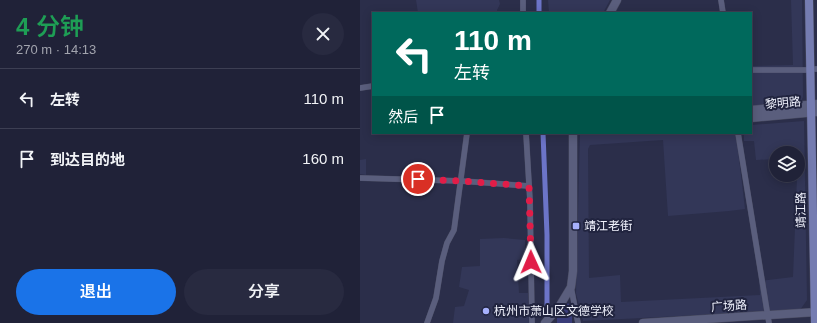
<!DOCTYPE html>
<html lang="zh">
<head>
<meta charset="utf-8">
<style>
	:root { --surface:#202238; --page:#282a40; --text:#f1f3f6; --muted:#a2a4ae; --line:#3d3f53; --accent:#1a73e8 }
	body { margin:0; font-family:Helvetica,"Noto Sans SC",sans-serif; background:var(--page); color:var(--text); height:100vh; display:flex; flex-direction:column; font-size:15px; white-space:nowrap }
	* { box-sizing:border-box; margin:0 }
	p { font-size:13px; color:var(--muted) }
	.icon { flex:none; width:22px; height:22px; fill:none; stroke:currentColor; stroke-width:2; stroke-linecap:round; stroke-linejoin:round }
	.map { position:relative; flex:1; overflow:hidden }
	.sheet { display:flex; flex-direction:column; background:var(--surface); width:360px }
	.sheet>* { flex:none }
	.top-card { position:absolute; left:12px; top:12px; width:380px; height:122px; border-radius:0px; box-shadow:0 2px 10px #0003,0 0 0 1px var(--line); background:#00695c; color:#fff; overflow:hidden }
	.buttons { position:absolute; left:409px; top:146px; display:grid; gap:8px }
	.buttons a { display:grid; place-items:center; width:36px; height:36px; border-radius:50%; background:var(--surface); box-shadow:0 2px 10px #0003,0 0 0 1px var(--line); font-size:20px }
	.pin { position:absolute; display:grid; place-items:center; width:34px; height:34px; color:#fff; margin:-17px; border:2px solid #fff; border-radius:50%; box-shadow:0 1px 4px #0007 }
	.me { position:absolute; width:44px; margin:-22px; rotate:359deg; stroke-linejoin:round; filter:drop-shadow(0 0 3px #0008) }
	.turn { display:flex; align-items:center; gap:14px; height:84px; padding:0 16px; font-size:18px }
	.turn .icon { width:52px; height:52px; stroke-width:2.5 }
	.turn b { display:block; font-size:28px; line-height:34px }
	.then { display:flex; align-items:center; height:38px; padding:0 16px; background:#0003; gap:8px; font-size:15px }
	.round { display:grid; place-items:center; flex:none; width:42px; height:42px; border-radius:21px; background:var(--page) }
	.head { display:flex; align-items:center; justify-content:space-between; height:68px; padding:0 16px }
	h1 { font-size:24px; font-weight:600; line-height:30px; color:#1e9e55 }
	.action { display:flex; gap:8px; margin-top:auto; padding:8px 16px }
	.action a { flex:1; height:46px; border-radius:24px; background:var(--accent); color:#fff; font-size:16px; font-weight:600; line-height:46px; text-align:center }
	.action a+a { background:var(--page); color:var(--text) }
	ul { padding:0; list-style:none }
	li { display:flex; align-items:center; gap:12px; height:60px; padding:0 16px; border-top:1px solid var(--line) }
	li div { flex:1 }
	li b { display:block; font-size:15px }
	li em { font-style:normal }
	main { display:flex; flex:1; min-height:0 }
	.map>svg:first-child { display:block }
	.built { fill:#333758 }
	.green { fill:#393c79 }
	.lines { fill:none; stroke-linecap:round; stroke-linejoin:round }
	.canal { stroke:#6c74c8; stroke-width:5 }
	.street-casing { stroke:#494b60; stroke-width:6 }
	.secondary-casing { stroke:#494b60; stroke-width:9 }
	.primary-casing { stroke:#494b60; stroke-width:9 }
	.street { stroke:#5a5e7d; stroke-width:5.5 }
	.secondary { stroke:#5a5e7d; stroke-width:8 }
	.primary { stroke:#757cb1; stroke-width:8 }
	.route { stroke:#e11d48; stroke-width:7; stroke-dasharray:0 12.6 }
	.poi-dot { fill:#a7b1fc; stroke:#21243f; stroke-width:1.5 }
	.labels { text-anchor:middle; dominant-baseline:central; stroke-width:4; stroke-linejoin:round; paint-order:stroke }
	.street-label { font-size:12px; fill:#eff1fc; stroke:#21243f }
	.poi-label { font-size:12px; fill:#eff1fc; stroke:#21243f; text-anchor:start }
</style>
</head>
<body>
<main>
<section class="sheet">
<div class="head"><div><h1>4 分钟</h1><p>270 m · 14:13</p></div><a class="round"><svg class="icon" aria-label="close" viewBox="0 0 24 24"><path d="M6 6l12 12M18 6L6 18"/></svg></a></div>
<ul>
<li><svg class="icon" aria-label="left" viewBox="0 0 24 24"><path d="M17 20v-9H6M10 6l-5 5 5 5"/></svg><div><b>左转</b></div><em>110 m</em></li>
<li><svg class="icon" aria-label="arrive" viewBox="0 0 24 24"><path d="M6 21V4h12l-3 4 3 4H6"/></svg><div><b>到达目的地</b></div><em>160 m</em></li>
</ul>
<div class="action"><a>退出</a><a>分享</a></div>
</section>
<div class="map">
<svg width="457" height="323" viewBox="0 0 457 323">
	<rect width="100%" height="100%" fill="#2b2e4a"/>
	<path class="built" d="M56,0H139L140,4L137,10V13H58Z
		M188,0H250L243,13H189Z
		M431,0H442L443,97L440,103L391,106V66L433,65Z
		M444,121L447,300L440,310L223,321L216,293L220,134L376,133L385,209L369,211L308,216L303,140L230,145L228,149L229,278L260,275L261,302L400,295L399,281L433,277L438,153H416V159L396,160L394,141H384V133H391V125Z
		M6,159V175L0,174V160Z
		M144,238L165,240V259L157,260L159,293H168L169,323H93L95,307L104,306L109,290L99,287L102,267L120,266V239Z"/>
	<path class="green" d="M208,303L212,308V323H197V318Z"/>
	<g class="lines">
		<path class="canal" d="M179,0V13
			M183,133L187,235V320"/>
		<g class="street-casing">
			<path id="street" d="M163,0V13
				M361,0L363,13
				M455,69H457
				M391,70H450
				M0,88L13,86
				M166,133L170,201L172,323
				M378,133L409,323
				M0,178L101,181L169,186
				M211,287L218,323
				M67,323L76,298L82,261L87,243L94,230L107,133"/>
		</g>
		<g class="secondary-casing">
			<path id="secondary" d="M250,13L257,0
				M391,110L457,104
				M391,118L457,112
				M185,323L199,307L211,287L213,271V133
				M283,323L457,312"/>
		</g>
		<g class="primary-casing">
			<path id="primary" d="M449,0L455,323"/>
		</g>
		<use href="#street" class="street"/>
		<use href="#secondary" class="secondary"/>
		<use href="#primary" class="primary"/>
	</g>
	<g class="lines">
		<path class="route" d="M58,179L101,181L169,186L171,262"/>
	</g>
	<g class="poi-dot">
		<rect x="212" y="222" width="8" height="8" rx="2"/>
		<circle cx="126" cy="311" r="4"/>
	</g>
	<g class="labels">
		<g class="street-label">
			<text transform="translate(423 103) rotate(-5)">黎明路</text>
			<text transform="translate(441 210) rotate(-91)">靖江路</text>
			<text transform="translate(369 306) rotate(-4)">广场路</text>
		</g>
		<g class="poi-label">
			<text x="224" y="226">靖江老街</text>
			<text x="134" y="311">杭州市萧山区文德学校</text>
		</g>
	</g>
</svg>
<div class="buttons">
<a><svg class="icon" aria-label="layers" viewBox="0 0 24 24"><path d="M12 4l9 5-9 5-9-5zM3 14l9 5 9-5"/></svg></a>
</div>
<div class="pin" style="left:58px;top:179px;background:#d93025"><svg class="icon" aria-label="arrive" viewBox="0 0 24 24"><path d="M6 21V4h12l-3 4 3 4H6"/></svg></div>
<svg class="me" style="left:171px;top:262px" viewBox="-20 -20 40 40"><path d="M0-17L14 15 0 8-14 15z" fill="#e11d48" stroke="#fff" stroke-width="4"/></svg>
<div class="top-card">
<div class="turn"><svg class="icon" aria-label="left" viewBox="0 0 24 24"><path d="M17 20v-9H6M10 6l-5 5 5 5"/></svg><div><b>110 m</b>左转</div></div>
<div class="then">然后<svg class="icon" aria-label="arrive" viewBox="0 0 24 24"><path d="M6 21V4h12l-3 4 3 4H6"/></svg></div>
</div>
</div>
</main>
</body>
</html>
